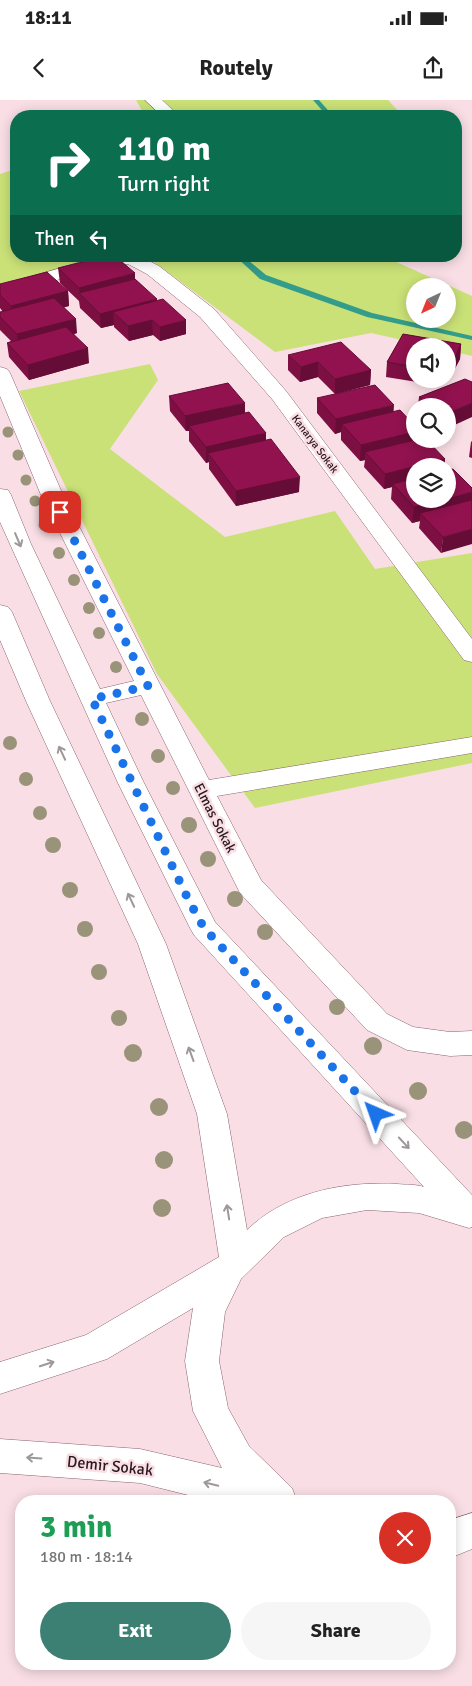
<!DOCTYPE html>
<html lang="en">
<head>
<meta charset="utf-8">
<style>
	:root { --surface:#fff; --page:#f6f6f6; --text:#222; --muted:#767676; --accent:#3c8073 }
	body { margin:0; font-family:Signika,sans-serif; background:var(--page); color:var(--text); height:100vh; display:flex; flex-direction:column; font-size:19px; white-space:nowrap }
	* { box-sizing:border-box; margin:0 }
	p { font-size:16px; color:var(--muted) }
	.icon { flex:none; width:28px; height:28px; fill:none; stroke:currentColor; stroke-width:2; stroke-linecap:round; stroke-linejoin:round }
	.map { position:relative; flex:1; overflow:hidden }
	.sheet { position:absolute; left:15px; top:1395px; width:441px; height:175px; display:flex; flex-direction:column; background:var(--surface); border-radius:20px; box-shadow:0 2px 12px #0003 }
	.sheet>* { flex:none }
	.top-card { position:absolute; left:10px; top:10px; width:452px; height:152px; border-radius:20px; box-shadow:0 2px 12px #0003; background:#0b6e4f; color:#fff; overflow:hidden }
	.needle { width:32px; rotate:223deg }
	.tools { position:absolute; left:406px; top:178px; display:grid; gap:10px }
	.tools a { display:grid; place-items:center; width:50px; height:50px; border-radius:50%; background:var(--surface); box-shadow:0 2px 12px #0003; font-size:25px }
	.pin { position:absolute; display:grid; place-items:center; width:42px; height:42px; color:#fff; margin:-21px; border-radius:10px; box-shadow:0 2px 8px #0006 }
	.me { position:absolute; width:55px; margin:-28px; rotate:317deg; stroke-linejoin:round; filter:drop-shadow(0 0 4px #0008) }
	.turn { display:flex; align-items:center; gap:18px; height:105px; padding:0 25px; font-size:22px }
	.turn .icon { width:65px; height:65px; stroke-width:2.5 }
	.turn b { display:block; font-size:35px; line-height:42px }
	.then { display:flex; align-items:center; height:48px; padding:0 25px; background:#0003; gap:10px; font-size:19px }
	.round { display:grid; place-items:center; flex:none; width:52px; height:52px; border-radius:26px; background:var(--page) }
	.headline { display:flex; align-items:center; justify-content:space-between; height:85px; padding:0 25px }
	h1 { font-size:30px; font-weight:700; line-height:38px; color:#1e9e55 }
	.action { display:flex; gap:10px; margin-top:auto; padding:10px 25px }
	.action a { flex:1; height:58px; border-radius:30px; background:var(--accent); color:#fff; font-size:20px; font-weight:700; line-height:58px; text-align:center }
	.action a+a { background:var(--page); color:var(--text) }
	.status { display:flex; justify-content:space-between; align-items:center; height:35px; padding:0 25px; background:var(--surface); direction:ltr }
	.status svg { height:14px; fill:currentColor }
	header { display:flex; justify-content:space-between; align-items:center; height:65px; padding:0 25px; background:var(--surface); font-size:22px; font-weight:700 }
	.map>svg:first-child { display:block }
	.green { fill:#cae177; fill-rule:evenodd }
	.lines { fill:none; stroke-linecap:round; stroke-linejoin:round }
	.stream { fill:#339c8a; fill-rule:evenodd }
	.minor-casing { stroke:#8a636f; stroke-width:1 }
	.minor { fill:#fff; fill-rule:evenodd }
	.tree { fill:#999379 }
	.wall { fill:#7d0f43 }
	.shaded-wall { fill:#660d37 }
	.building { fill:#91124e; stroke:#660d37 }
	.oneway { stroke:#9f989a }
	.route { stroke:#1a73e8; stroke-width:9; stroke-dasharray:0 16.2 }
	.labels { text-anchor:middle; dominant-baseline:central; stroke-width:5; stroke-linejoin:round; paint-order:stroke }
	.far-street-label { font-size:11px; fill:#29191e; stroke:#f9dee5 }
	.street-label { font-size:14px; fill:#29191e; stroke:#f9dee5 }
	.near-street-label { font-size:16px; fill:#29191e; stroke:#f9dee5 }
</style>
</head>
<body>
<div class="status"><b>18:11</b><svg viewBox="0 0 49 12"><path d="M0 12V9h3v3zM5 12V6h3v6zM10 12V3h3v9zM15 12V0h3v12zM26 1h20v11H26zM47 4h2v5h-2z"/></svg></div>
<header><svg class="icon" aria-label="back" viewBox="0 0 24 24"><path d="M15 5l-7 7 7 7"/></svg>Routely<svg class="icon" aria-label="share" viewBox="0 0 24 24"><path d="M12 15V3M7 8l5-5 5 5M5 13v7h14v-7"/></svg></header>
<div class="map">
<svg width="472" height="1586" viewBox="0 0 472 1586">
	<rect width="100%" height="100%" fill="#f9dee5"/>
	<path class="green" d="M136,0H388L403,16H145Z
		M16,69V156H103L0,185V74Z
		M146,156H383L472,196V256L448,250V246H429L371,233L275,252ZM415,186H448V219H415Z
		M150,264L158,280L110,349L225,437L335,411L375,469L472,453V663L255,708L157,574L19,291Z"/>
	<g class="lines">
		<path class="stream" d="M313,0H319L333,16H327Z
			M235,156H243L266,175L372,213L472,236V240L367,217L260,179Z"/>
		<g class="minor-casing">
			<path id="minor" d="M145,0H162L179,16H162Z
				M101,156H139L159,166L214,209L286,291L472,539V562L464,560L272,299L200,217L147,174L128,164L104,166L0,197V186Z
				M0,267L7,269L10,273L63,395L209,680L472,637V653L217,696L261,780L387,914L413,927L450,932L472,931V955L450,956L407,950L367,930L240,793L141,595L106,603L144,683L215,822L472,1095V1127L469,1128L419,1113L367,1110L322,1118L284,1137L241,1179L225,1212L219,1261L228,1308L249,1346L292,1388L297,1401H212L140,1383L0,1373V1339L140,1349L222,1368L193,1311L185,1261L193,1208L107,1259L0,1294V1262L86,1235L219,1157L197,1014L138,844L26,601L0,540V505L8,507L12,512L50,601L166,844L227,1014L247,1130C286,1092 345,1081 397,1084C406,1085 415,1084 424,1087L194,835L190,828L118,683L0,422V389L8,390L11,395L31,444L100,589L134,581L41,395L0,296Z
				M472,1413V1449L450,1458V1420Z"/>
		</g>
		<use href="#minor" class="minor"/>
	</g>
	<g class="tree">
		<circle cx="8" cy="332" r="5.5"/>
		<circle cx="18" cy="355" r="5.5"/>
		<circle cx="26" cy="380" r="5.5"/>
		<circle cx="35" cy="401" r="5.5"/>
		<circle cx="44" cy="425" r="5.5"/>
		<circle cx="59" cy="453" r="6"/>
		<circle cx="74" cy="480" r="6"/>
		<circle cx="89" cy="508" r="6"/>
		<circle cx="99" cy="533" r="6"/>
		<circle cx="116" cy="567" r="6"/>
		<circle cx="142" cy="619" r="7"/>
		<circle cx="10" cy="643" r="7"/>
		<circle cx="158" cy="656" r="7"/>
		<circle cx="26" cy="679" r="7"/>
		<circle cx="173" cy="688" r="7"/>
		<circle cx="40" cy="713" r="7"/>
		<circle cx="189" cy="725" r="8"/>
		<circle cx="53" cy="745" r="8"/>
		<circle cx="208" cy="759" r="8"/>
		<circle cx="70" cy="790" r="8"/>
		<circle cx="235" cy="799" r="8"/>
		<circle cx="85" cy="829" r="8"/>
		<circle cx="265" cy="832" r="8"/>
		<circle cx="99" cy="872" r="8"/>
		<circle cx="337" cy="907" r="8"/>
		<circle cx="119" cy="918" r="8"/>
		<circle cx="373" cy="946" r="9"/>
		<circle cx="133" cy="953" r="9"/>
		<circle cx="418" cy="991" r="9"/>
		<circle cx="159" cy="1007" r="9"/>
		<circle cx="464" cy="1030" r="9"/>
		<circle cx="164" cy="1060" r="9"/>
		<circle cx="162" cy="1108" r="9"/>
	</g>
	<path class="wall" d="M58,168L135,179L157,201L186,234L160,241L153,235L129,241L114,227V225L101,228L80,208L79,201L60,183Z
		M0,184L68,191L69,206L64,207L77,233L74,234L89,263L29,280L9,257L7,243L11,241L0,230V212H3L0,208Z
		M403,234L461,244L460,259L452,274L448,273V246H415V279H418L417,282L386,277L387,262Z
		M288,255L371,270L370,285L335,294L318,277L300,282L288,270Z
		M465,279L448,306H418L419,297Z
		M169,296L245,313L266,341L299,392L236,406L209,369V362L206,363L189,341V331H186L170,311Z
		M317,298L394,312L415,339L445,359V366H415V399L453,369L441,453L419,428L420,421L412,423L391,399L392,387L384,389L364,367L365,360L360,361L341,340V332L335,334L317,313Z
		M472,341V358L469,357L471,342Z"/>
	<path class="shaded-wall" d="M135,173V188L80,194L79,188Z
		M68,191L69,206L12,221L11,206Z
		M157,199V213L113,212L114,225L101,228L100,214Z
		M76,219L77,233L19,249L17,234Z
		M152,220L153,235L129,241L128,226Z
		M186,220V234L160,241V227Z
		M461,244L460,259L452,274L454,259Z
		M88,248L89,263L29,280L28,265Z
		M318,262V277L300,282L301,267Z
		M371,270L370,285L335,294V279Z
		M245,303V318L189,326V331H186L185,316Z
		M472,303V317L448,328V313Z
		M394,305L393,320L342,324L341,332L335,334L336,319Z
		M415,332V339H420L365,352V360L360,361L361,345Z
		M266,333V348L208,353L209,362L206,363V347Z
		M445,359V366H415V381L393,384L392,387L384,389L385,374Z
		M300,377L299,392L236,406V391Z
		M472,392V407L420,413V421L412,423L414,407Z
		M472,429V444L441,453L443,437Z"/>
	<path class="building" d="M107,156H115L135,173L79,188L58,168Z
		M47,172L68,191L11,206L0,195V184Z
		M135,179L157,199L100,214L79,193Z
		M54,198L76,219L17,234L0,217V212Z
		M163,199L186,220L160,227L152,220L128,226L113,212Z
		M66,227L88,248L28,265L7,243Z
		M403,234L461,244L454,259L448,258V246H415V267L387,262Z
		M341,242L371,270L335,279L318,262L301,267L288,255Z
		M465,279L472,282V303L448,313V306H434L419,297Z
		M228,283L245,303L185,316L169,296Z
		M375,285L394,305L336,319L317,298Z
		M400,310L415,326V332L361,345L342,324Z
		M249,312L266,333L206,347L189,326Z
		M271,339L300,377L236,391L208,353Z
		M419,339H426L445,359L385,374L365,352Z
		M453,369L472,388V392L448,399V370Z
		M415,378V399H447L414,407L393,384Z
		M472,400V429L443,437L420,413Z"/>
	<defs><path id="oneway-shaft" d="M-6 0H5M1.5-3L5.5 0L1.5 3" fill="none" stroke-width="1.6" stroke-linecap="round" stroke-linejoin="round" transform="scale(1.25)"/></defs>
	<g class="oneway">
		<use href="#oneway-shaft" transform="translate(18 440) rotate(67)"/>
		<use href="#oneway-shaft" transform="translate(62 653) rotate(-115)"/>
		<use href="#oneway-shaft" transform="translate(131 800) rotate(-115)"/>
		<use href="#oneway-shaft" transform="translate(191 954) rotate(-110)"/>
		<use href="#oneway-shaft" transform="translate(404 1043) rotate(47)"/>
		<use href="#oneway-shaft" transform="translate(228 1112) rotate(-99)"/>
		<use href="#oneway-shaft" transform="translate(47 1264) rotate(-18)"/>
		<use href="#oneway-shaft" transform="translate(34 1358) rotate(-176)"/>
		<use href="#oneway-shaft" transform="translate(211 1384) rotate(-166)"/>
	</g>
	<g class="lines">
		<path class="route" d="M60,412L148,586L92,599L189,801L204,828L376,1014"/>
	</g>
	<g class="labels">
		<g class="far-street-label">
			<text transform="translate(315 344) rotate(53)">Kanarya Sokak</text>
		</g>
		<g class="street-label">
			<text transform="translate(215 718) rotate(63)">Elmas Sokak</text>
		</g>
		<g class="near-street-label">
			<text transform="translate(110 1366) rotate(6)">Demir Sokak</text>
		</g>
	</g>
</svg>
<div class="tools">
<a><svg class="needle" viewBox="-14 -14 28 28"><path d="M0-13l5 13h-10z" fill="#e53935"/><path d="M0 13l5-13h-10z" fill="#767676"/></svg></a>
<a><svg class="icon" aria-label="sound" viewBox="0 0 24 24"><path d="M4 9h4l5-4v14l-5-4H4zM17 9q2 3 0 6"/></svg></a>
<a><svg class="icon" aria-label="search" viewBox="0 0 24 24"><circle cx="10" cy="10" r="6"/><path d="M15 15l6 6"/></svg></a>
<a><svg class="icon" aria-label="layers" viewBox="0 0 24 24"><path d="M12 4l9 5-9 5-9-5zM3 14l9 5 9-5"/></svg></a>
</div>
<div class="pin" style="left:60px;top:412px;background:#d93025"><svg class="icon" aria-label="arrive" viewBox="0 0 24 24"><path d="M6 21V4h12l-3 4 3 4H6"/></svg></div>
<svg class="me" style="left:376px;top:1014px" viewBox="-20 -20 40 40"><path d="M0-17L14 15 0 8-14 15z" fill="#1a73e8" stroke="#fff" stroke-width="4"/></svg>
<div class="top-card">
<div class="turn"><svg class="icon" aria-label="right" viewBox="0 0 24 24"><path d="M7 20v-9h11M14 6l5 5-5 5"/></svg><div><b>110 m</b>Turn right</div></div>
<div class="then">Then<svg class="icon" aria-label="left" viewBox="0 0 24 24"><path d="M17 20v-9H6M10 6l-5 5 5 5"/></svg></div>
</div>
<section class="sheet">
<div class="headline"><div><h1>3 min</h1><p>180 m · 18:14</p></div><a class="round" style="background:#d93025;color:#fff"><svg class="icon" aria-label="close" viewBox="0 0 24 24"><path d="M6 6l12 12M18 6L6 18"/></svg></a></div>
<div class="action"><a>Exit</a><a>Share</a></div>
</section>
</div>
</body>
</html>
